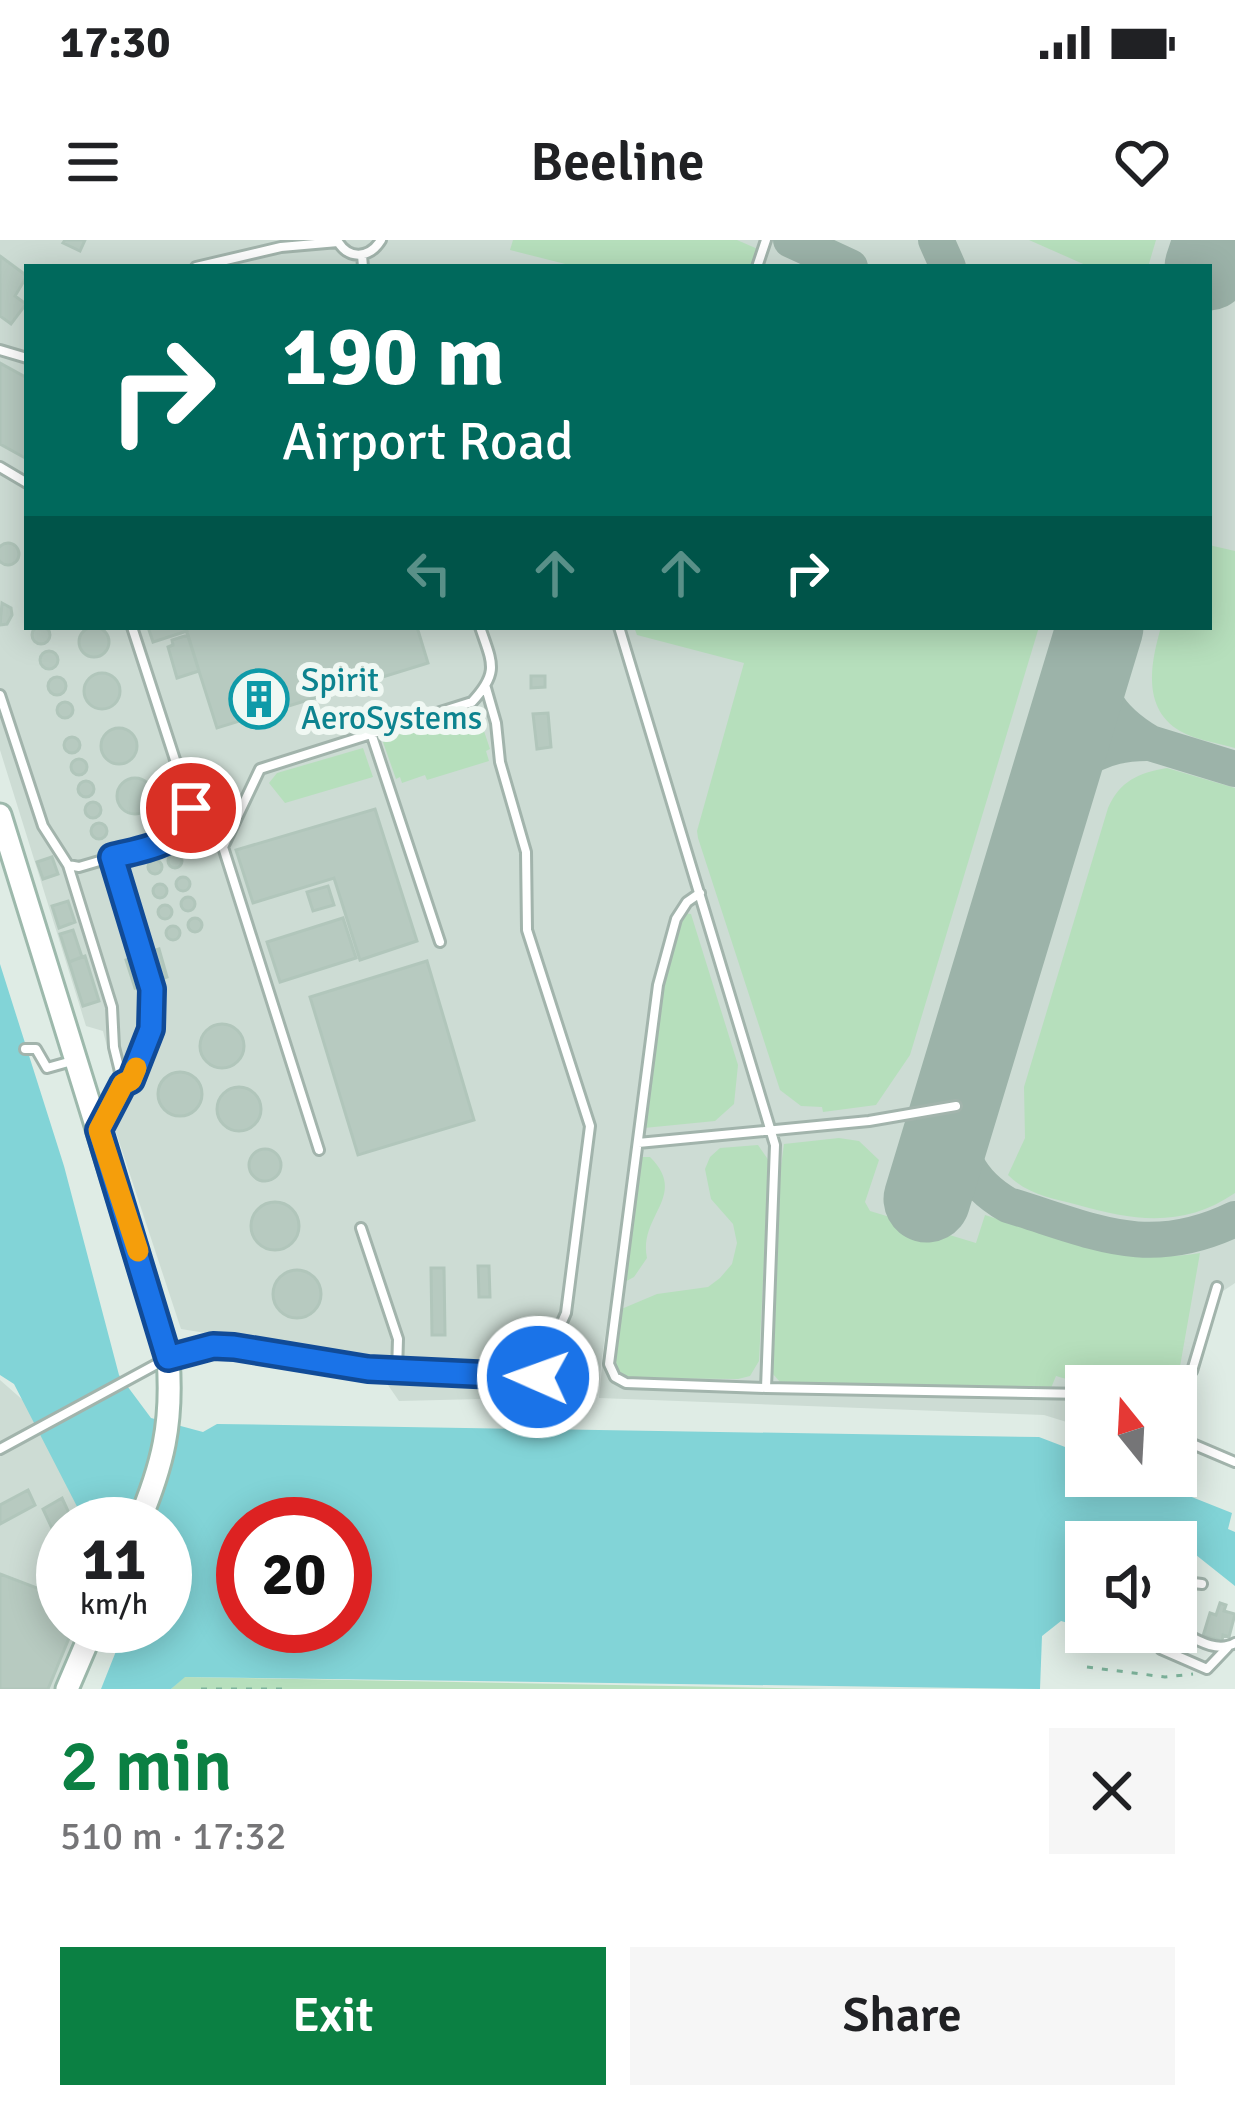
<!DOCTYPE html>
<html lang="en">
<head>
<meta charset="utf-8">
<style>
	:root { --surface:#fff; --page:#f6f6f6; --text:#202124; --muted:#757577; --accent:#0b8043 }
	body { margin:0; font-family:Signika,sans-serif; background:var(--page); color:var(--text); height:100vh; display:flex; flex-direction:column; font-size:45px; white-space:nowrap }
	* { box-sizing:border-box; margin:0 }
	p { font-size:39px; color:var(--muted) }
	.icon { flex:none; width:66px; height:66px; fill:none; stroke:currentColor; stroke-width:2; stroke-linecap:round; stroke-linejoin:round }
	.map { position:relative; height:1449px; overflow:hidden }
	.panel { display:flex; flex-direction:column; background:var(--surface); flex:1 }
	.panel>* { flex:none }
	.top-card { position:absolute; left:24px; top:24px; width:1188px; height:366px; border-radius:0px; box-shadow:0 6px 30px #0003; background:#00695c; color:#fff; overflow:hidden }
	.needle { width:78px; rotate:342deg }
	.buttons { position:absolute; left:1065px; top:1125px; display:grid; gap:24px }
	.buttons a { display:grid; place-items:center; width:132px; height:132px; border-radius:0px; background:var(--surface); box-shadow:0 6px 30px #0003; font-size:60px }
	.speed { position:absolute; left:36px; top:1257px; display:flex; gap:24px; font-size:60px; font-weight:700; text-align:center }
	.speed>* { display:grid; place-content:center; width:156px; height:156px; border-radius:50%; background:var(--surface); box-shadow:0 6px 30px #0003; line-height:1 }
	.speed small { font-size:30px; font-weight:400 }
	.speed .limit { border:18px solid #d22; background:#fff; color:#111 }
	.pin { position:absolute; display:grid; place-items:center; width:102px; height:102px; color:#fff; margin:-51px; border:6px solid #fff; border-radius:50%; box-shadow:0 3px 12px #0007 }
	.me { position:absolute; width:132px; margin:-66px; rotate:272deg; stroke-linejoin:round; filter:drop-shadow(0 0 9px #0008) }
	.turn { display:flex; align-items:center; gap:42px; height:252px; padding:0 60px; font-size:54px }
	.turn .icon { width:156px; height:156px; stroke-width:2.5 }
	.turn b { display:block; font-size:84px; line-height:102px }
	.lanes { display:flex; align-items:center; height:114px; padding:0 60px; background:#0003; justify-content:center; gap:60px; direction:ltr }
	.lanes .off { opacity:.35 }
	.round { display:grid; place-items:center; flex:none; width:126px; height:126px; border-radius:0px; background:var(--page) }
	.headline { display:flex; align-items:center; justify-content:space-between; height:204px; padding:0 60px }
	h1 { font-size:72px; font-weight:600; line-height:90px; color:var(--accent) }
	.primary-button { display:flex; gap:24px; margin-top:auto; padding:24px 60px }
	.primary-button a { flex:1; height:138px; border-radius:0px; background:var(--accent); color:#fff; font-size:48px; font-weight:600; line-height:138px; text-align:center }
	.primary-button a+a { background:var(--page); color:var(--text) }
	.status { display:flex; justify-content:space-between; align-items:center; height:84px; padding:0 60px; background:var(--surface); direction:ltr }
	.status svg { height:33px; fill:currentColor }
	header { display:flex; justify-content:space-between; align-items:center; height:156px; padding:0 60px; background:var(--surface); font-size:54px; font-weight:600 }
	.map>svg:first-child { display:block }
	.built { fill:#cddcd4; fill-rule:evenodd }
	.green { fill:#b6dfbc }
	.water { fill:#82d4d7; fill-rule:evenodd }
	.lines { fill:none; stroke-linecap:round; stroke-linejoin:round }
	.taxiway { stroke:#9cb3a9; stroke-width:36 }
	.runway { stroke:#9cb3a9; stroke-width:87 }
	.building { fill:#b7cac0; stroke:#b1c6bb; stroke-width:3 }
	.lane-casing { stroke:#a2b4ac; stroke-width:14 }
	.secondary-casing { stroke:#9db9ac; stroke-width:27 }
	.path { stroke:#7db39b; stroke-width:3; stroke-dasharray:6 9; stroke-linecap:butt }
	.lane { stroke:#fff; stroke-width:8 }
	.secondary { stroke:#fff; stroke-width:21 }
	.route-casing { stroke:#114b97; stroke-width:30 }
	.route { stroke:#1a73e8; stroke-width:21 }
	.slow { stroke:#f59e0b; stroke-width:21 }
	.labels { text-anchor:middle; dominant-baseline:central; stroke-width:12; stroke-linejoin:round; paint-order:stroke }
	.culture-label { font-size:33px; fill:#0d838f; stroke:#f0f8f3; text-anchor:start }
</style>
</head>
<body>
<div class="status"><b>17:30</b><svg viewBox="0 0 49 12"><path d="M0 12V9h3v3zM5 12V6h3v6zM10 12V3h3v9zM15 12V0h3v12zM26 1h20v11H26zM47 4h2v5h-2z"/></svg></div>
<header><svg class="icon" aria-label="menu" viewBox="0 0 24 24"><path d="M4 6h16M4 12h16M4 18h16"/></svg>Beeline<svg class="icon" aria-label="heart" viewBox="0 0 24 24"><path d="M12 20l-8-8c-3-5 5-10 8-4 3-6 11-1 8 4z"/></svg></header>
<div class="map">
<svg width="1235" height="1449" viewBox="0 0 1235 1449">
	<rect width="100%" height="100%" fill="#dfece5"/>
	<path class="built" d="M0,0H1235V1043L1220,1053L1176,1200V1146H1086V1188L1044,1175L599,1158L606,1088L597,1156L399,1161L370,1119L181,1089L106,862L113,830L103,791L86,786L0,510ZM27,27H1209V387H27Z
		M0,1140L41,1176L97,1284H63V1386H89L62,1449H0Z"/>
	<path class="green" d="M513,0H737L760,10L754,27H577L510,10Z
		M1029,0H1156L1148,27H1090Z
		M1209,305L1235,311V508C1218,503 1195,500 1180,491C1141,468 1151,422 1161,387H1209Z
		M634,387H1039L910,815L876,865L823,872L822,867L801,866L780,850L698,598L697,591L744,423L637,395Z
		M471,472L479,476L490,509L486,511L489,521L427,540L425,535L402,543L400,537L396,539L383,502L385,499Z
		M363,508L373,537L285,563L269,543L277,533Z
		M1167,528L1235,548V953C1184,988 1135,981 1078,965C1052,958 1028,955 1008,935L1025,898L1024,847L1108,568C1120,541 1138,533 1167,528Z
		M684,673L691,674L738,825L734,864L715,881L644,888L662,735Z
		M839,898L859,901L879,920L865,962L870,971L976,1003L985,975C1057,997 1124,1026 1200,1013L1179,1132L1172,1137C1130,1144 1097,1149 1056,1136L1051,1148L1037,1150L781,1143L772,1133V1120L779,941L784,904Z
		M758,905L769,921L759,1121L750,1136L738,1139L624,1138L611,1119L619,1070L657,1054L708,1047L720,1038L732,1024L737,1003L733,984L711,959L705,929L710,917L720,908Z
		M640,917H650C689,956 638,975 647,1018L634,1037L621,1044Z
		M184,1437L827,1449H171Z"/>
	<path class="water" d="M0,724L64,926L119,1135L151,1178L203,1192L217,1184L1039,1197L1086,1215V1236H1139L1232,1273L1228,1289L1235,1292V1346L1191,1311L1176,1307V1302H1086V1388L1061,1381L1042,1396L1040,1449L185,1437L171,1449H101L126,1386H165V1284H86L14,1144L0,1135ZM243,1284H345V1386H243Z"/>
	<g class="lines">
		<path class="taxiway" d="M791,0L850,27
			M936,0L948,27
			M1150,503L1235,529
			M1046,571C1067,524 1097,502 1150,503C1105,476 1091,450 1098,397
			M956,866C955,911 968,942 1008,965C1094,991 1148,1021 1235,979"/>
		<path class="runway" d="M1208,27L1217,0
			M927,959L1100,387"/>
	</g>
	<path class="building" d="M65,0H85L80,11L63,3Z
		M0,16L27,36L15,56L26,64L11,84L0,76Z
		M0,123L27,138V219L0,204Z
		M-3 314a11 11 0 1 1 22 0a11 11 0 1 1-22 0Z
		M2,363L11,368L12,375L7,384L0,385Z
		M32 395a9 9 0 1 1 18 0a9 9 0 1 1-18 0Z
		M148,387H185L187,391L153,402Z
		M185,387H417L428,423L217,488Z
		M79 402a15 15 0 1 1 30 0a15 15 0 1 1-30 0Z
		M188,395L199,431L177,438L168,407L173,405L172,400Z
		M40 420a9 9 0 1 1 18 0a9 9 0 1 1-18 0Z
		M84 451a18 18 0 1 1 36 0a18 18 0 1 1-36 0Z
		M531,436H545V447L531,448Z
		M48 446a9 9 0 1 1 18 0a9 9 0 1 1-18 0Z
		M57 470a8 8 0 1 1 16 0a8 8 0 1 1-16 0Z
		M548,473L551,507L537,509L533,474Z
		M101 506a18 18 0 1 1 36 0a18 18 0 1 1-36 0Z
		M64 505a8 8 0 1 1 16 0a8 8 0 1 1-16 0Z
		M71 527a8 8 0 1 1 16 0a8 8 0 1 1-16 0Z
		M117 556a18 18 0 1 1 36 0a18 18 0 1 1-36 0Z
		M78 549a8 8 0 1 1 16 0a8 8 0 1 1-16 0Z
		M85 570a8 8 0 1 1 16 0a8 8 0 1 1-16 0Z
		M375,569L417,701L360,720L334,638L253,663L236,610Z
		M91 591a8 8 0 1 1 16 0a8 8 0 1 1-16 0Z
		M168 621a7 7 0 1 1 14 0a7 7 0 1 1-14 0Z
		M52,617L58,634L43,639L37,622Z
		M148 627a7 7 0 1 1 14 0a7 7 0 1 1-14 0Z
		M176 644a7 7 0 1 1 14 0a7 7 0 1 1-14 0Z
		M153 651a7 7 0 1 1 14 0a7 7 0 1 1-14 0Z
		M328,646L334,665L313,671L307,652Z
		M181 664a7 7 0 1 1 14 0a7 7 0 1 1-14 0Z
		M68,661L75,682L59,688L52,666Z
		M158 672a7 7 0 1 1 14 0a7 7 0 1 1-14 0Z
		M343,678L356,718L280,742L267,702Z
		M188 685a7 7 0 1 1 14 0a7 7 0 1 1-14 0Z
		M166 693a7 7 0 1 1 14 0a7 7 0 1 1-14 0Z
		M73,690L82,717L69,722L60,694Z
		M159,709L167,737L135,748L126,720Z
		M85,716L99,761L83,766L69,722Z
		M427,721L474,880L358,915L310,757Z
		M200 806a22 22 0 1 1 44 0a22 22 0 1 1-44 0Z
		M158 854a22 22 0 1 1 44 0a22 22 0 1 1-44 0Z
		M217 869a22 22 0 1 1 44 0a22 22 0 1 1-44 0Z
		M249 925a16 16 0 1 1 32 0a16 16 0 1 1-32 0Z
		M251 986a24 24 0 1 1 48 0a24 24 0 1 1-48 0Z
		M478,1026H489L490,1057H479Z
		M431,1028H444L445,1095H432Z
		M273 1054a24 24 0 1 1 48 0a24 24 0 1 1-48 0Z
		M28,1250L35,1265L0,1284V1265Z
		M62,1258L74,1284H63V1312L43,1269Z
		M0,1334L63,1358V1386H74L48,1449H0Z
		M1220,1363L1226,1365L1224,1371L1235,1374L1229,1397L1223,1395L1222,1401L1203,1396L1210,1373L1216,1375Z"/>
	<g class="lines">
		<g class="lane-casing">
			<path id="lane" d="M337,0C348,20 369,19 381,0
				M362,15L363,27
				M196,27L281,7L338,2
				M757,27L766,0
				M0,110L27,118
				M0,227L27,243
				M619,387L775,905L766,1148L626,1143L615,1137L609,1124L658,745L676,679L687,662L700,653
				M0,455L43,586L68,625L112,767L114,807L123,844L100,888
				M371,493L440,702
				M112,617L151,749V789L131,840L123,844
				M68,625L79,627L164,602L189,583L191,569L132,387
				M25,809H36L47,828L72,821
				M638,903L869,881L956,866
				M319,910L223,607L260,529L472,462C500,432 492,423 480,387
				M361,988L398,1099L397,1132
				M1149,1146L1184,1138L1192,1131L1217,1047
				M766,1148L1086,1154
				M1176,1197L1235,1222
				M0,1209L168,1118L213,1106L368,1129L538,1137L566,1073L590,886L527,690L526,612L500,522L496,483L486,448
				M1176,1341L1202,1344
				M1176,1389C1194,1398 1216,1414 1235,1403
				M1161,1409L1207,1429L1227,1408"/>
		</g>
		<g class="secondary-casing">
			<path id="secondary" d="M0,575L168,1118C173,1183 163,1225 138,1284
				M67,1449L94,1386"/>
		</g>
		<path class="path" d="M1118,1302V1299
			M1087,1427L1165,1437L1193,1434
			M201,1449H289"/>
		<use href="#lane" class="lane"/>
		<use href="#secondary" class="secondary"/>
	</g>
	<g class="lines">
		<g class="route-casing">
			<path id="route" d="M191,568C187,605 142,609 112,617L152,749L151,789L131,840L123,844L99,890L168,1118L213,1106L234,1107L368,1129L538,1137"/>
		</g>
		<use href="#route" class="route"/>
		<path class="slow" d="M136,828L131,840L123,844L99,890L138,1011"/>
	</g>
	<defs>
		<g id="building-ring" transform="scale(3)"><circle r="9.5" fill="#f0f8f3" stroke="#0f9aa8" stroke-width="1.5"/><path d="M-4-6H4V6H1V3H-1V6H-4ZM-2.5-4.3h1.7v1.8h-1.7ZM.8-4.3h1.7v1.8H.8ZM-2.5-1h1.7V.8h-1.7ZM.8-1h1.7V.8H.8Z" fill="#0f9aa8"/></g>
	</defs>
	<g fill-rule="evenodd">
		<use href="#building-ring" x="259" y="459"/>
	</g>
	<g class="labels">
		<g class="culture-label">
			<text x="301" y="440">Spirit<tspan x="301" dy="38">AeroSystems</tspan></text>
		</g>
	</g>
</svg>
<div class="buttons">
<a><svg class="needle" viewBox="-14 -14 28 28"><path d="M0-13l5 13h-10z" fill="#e53935"/><path d="M0 13l5-13h-10z" fill="#757577"/></svg></a>
<a><svg class="icon" aria-label="sound" viewBox="0 0 24 24"><path d="M4 9h4l5-4v14l-5-4H4zM17 9q2 3 0 6"/></svg></a>
</div>
<div class="speed"><div>11<small>km/h</small></div><div class="limit">20</div></div>
<div class="pin" style="left:191px;top:568px;background:#d93025"><svg class="icon" aria-label="arrive" viewBox="0 0 24 24"><path d="M6 21V4h12l-3 4 3 4H6"/></svg></div>
<svg class="me" style="left:538px;top:1137px" viewBox="-20 -20 40 40"><circle r="17" fill="#1a73e8" stroke="#fff" stroke-width="3"/><path d="M0-11L8 9 0 5-8 9z" fill="#fff"/></svg>
<div class="top-card">
<div class="turn"><svg class="icon" aria-label="right" viewBox="0 0 24 24"><path d="M7 20v-9h11M14 6l5 5-5 5"/></svg><div><b>190 m</b>Airport Road</div></div>
<div class="lanes"><svg class="icon off" aria-label="left" viewBox="0 0 24 24"><path d="M17 20v-9H6M10 6l-5 5 5 5"/></svg><svg class="icon off" aria-label="ahead" viewBox="0 0 24 24"><path d="M12 20V5M6 11l6-6 6 6"/></svg><svg class="icon off" aria-label="ahead" viewBox="0 0 24 24"><path d="M12 20V5M6 11l6-6 6 6"/></svg><svg class="icon" aria-label="right" viewBox="0 0 24 24"><path d="M7 20v-9h11M14 6l5 5-5 5"/></svg></div>
</div>
</div>
<section class="panel">
<div class="headline"><div><h1>2 min</h1><p>510 m · 17:32</p></div><a class="round"><svg class="icon" aria-label="close" viewBox="0 0 24 24"><path d="M6 6l12 12M18 6L6 18"/></svg></a></div>
<div class="primary-button"><a>Exit</a><a>Share</a></div>
</section>
</body>
</html>
